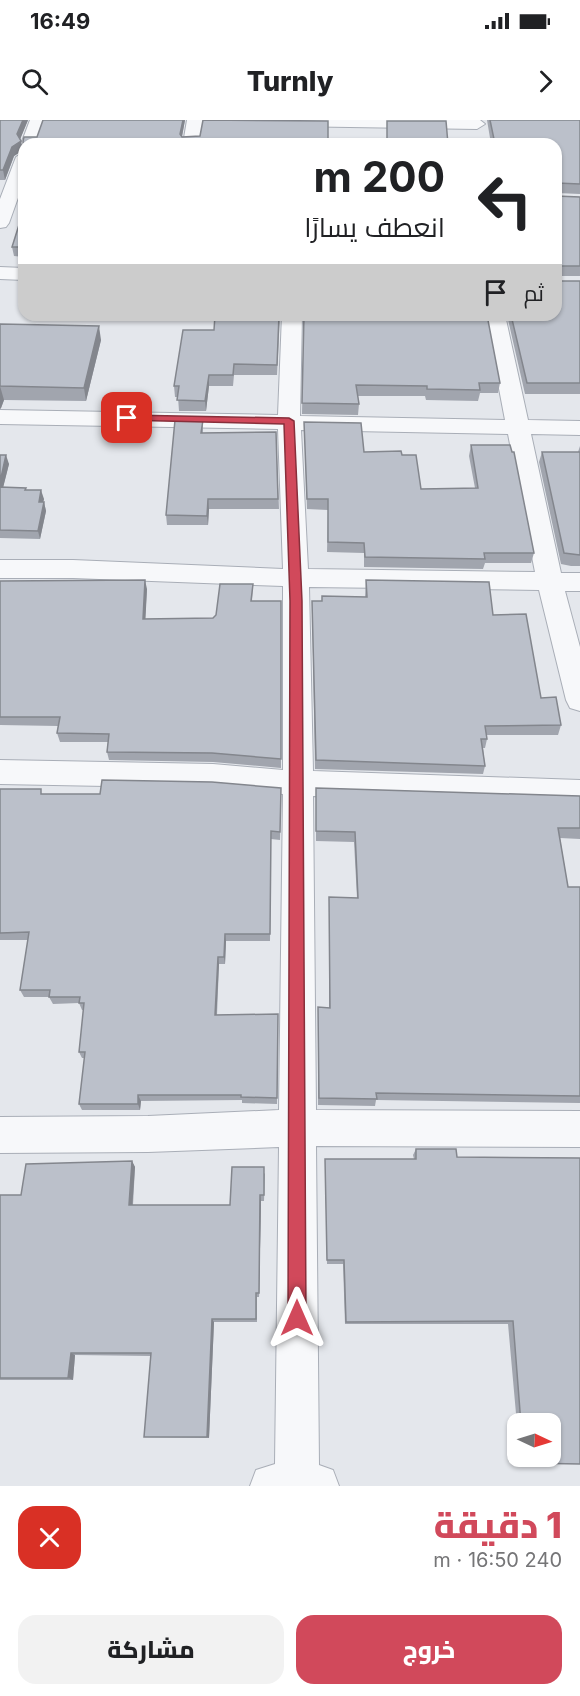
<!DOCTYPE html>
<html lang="ar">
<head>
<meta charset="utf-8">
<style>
	:root { --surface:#fff; --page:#f2f2f2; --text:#202124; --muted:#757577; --accent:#d1495b }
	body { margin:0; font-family:Inter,Cairo,sans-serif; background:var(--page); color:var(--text); direction:rtl; height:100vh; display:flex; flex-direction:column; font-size:22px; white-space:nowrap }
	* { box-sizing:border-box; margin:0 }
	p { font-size:20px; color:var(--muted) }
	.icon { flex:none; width:33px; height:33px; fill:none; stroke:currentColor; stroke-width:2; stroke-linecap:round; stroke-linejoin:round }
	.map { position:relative; height:1366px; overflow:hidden; direction:ltr }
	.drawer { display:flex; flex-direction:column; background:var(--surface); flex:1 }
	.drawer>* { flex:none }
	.hud { position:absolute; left:18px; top:18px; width:544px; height:183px; border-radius:18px; box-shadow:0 2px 4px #0004; direction:rtl; background:#fff; color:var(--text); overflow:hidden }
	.needle { width:39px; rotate:94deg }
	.tools { position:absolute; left:507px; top:1293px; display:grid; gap:12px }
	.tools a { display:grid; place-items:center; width:54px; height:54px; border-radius:12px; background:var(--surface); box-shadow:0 2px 4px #0004; font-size:30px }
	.pin { position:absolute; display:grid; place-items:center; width:51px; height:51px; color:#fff; margin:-26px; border-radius:12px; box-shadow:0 3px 9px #0006 }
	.me { position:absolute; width:66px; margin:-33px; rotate:0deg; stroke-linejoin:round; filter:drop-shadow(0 0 4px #0008) }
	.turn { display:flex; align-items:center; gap:21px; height:126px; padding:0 18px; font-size:27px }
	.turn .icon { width:78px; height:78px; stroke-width:2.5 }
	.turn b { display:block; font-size:42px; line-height:51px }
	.then { display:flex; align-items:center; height:57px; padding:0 18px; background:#0003; gap:12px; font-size:22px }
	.round { display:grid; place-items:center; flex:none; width:63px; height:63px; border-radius:18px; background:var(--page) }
	.summary { display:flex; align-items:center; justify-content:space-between; height:102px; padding:0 18px }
	h1 { font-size:36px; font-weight:800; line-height:45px; color:var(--accent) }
	.button { display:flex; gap:12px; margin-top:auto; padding:12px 18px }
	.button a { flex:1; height:69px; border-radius:18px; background:var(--accent); color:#fff; font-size:24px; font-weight:800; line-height:69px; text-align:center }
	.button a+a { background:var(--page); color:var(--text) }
	.status { display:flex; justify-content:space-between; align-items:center; height:42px; padding:0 30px; background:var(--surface); direction:ltr }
	.status svg { height:16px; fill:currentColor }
	header { display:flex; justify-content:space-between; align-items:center; height:78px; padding:0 18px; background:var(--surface); font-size:27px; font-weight:800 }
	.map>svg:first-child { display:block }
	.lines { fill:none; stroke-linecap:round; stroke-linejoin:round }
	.minor-casing { stroke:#a9aeb7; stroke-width:2 }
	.minor { fill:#f7f8fa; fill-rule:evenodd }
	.wall { fill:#a1a5ae }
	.shaded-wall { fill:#83868d }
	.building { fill:#bbc0ca; stroke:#83868d; stroke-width:1.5 }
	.route { fill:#d1495b; stroke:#882f3b; stroke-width:1.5 }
</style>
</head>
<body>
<div class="status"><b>16:49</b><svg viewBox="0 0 49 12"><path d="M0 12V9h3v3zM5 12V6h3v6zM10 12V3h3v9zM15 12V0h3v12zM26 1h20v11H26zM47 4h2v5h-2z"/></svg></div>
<header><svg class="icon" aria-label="forward" viewBox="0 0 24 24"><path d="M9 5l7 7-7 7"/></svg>Turnly<svg class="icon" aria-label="search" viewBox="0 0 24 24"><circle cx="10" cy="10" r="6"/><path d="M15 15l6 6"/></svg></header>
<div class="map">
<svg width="580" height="1366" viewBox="0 0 580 1366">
	<rect width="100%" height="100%" fill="#e4e7ec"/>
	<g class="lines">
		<g class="minor-casing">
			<path id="minor" d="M30,0H46L37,24H24V28L21,24Z
				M187,0H203L199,24H183Z
				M205,0H480L485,4L477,9L213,5Z
				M24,32V61L9,103L6,107L0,108V79L16,37Z
				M0,147L24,148V160L0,159Z
				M282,195H302L300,296L505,300L485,195H505L528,300L580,301V315L531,314L561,453H580V471H565L580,527V591L570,588L566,580L539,470L309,467L313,651L580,660V684L313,676L316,990L580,991V1027L316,1026L319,1345L333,1350L339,1366H250L256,1350L275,1344L279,1027L148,1032L0,1033V997L148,996L279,990L283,674L213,668L0,664V640L213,644L283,650V466L73,458H0V440H73L283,449L278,309L0,304V290L278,295ZM301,310L508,314L535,452L308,449Z"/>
		</g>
		<use href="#minor" class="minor"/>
	</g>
	<path class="wall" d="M0,0H28L20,19L23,30V21L24,17H37L43,0H185L182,17L200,16L203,0L328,1V24H24V44L23,30L14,36L5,60H0Z
		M487,0H580V74L557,73L556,24H491Z
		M556,76L580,77V156H557V161H580V274H525L507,195H556Z
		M24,89V137L14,136L12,127Z
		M215,195H280L277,255H234L233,266H209L206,291H179L178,277H175L174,266L214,210Z
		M304,195L500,263L498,273H480L478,281L426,280L425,276H358L359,284L358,295L302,294Z
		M0,204L101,220L86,281L4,280L1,288L0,289Z
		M203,300V313L276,312L279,389H209L208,405H167L166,395Z
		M304,302L364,332L402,335L421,369L475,368L469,336L471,325L534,433L531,443H485L483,449L364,447V433L327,432L328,390L307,389Z
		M580,326V446H571L561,444L539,342L542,332H578Z
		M0,335L9,344L3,367L26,370L44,379L43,382H44L46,391L40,419L0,418Z
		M366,460L493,495L541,578L561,605L558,615H486L487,619L485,628H483L485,646L483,654L315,649L312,481H322L365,477Z
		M0,461L147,469L145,499L213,498L253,464L252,481H281V648L213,642L109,640L107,632L108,622H60L57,613L58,606L0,605Z
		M281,668L280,720L271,719L270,821H226L225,844H219L217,895L278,894L277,984L242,983V980L141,981L140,990H82L79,984L85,938H82L79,932L84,890H82L79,883L53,884L49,877H24L20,870L28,820H0V669L43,674H100Z
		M316,668L580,676V719L560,718L568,767H580V983L376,980L375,986L318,985V887L329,888V777L357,778L354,722L316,721Z
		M416,1029L457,1037L580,1344L520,1343L519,1336H550V1304H518V1316L508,1204H345L343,1144H327L325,1039H414L413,1035Z
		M132,1041L135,1047L133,1085H230L265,1053L264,1081H261L259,1177H257V1202H214L209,1318L144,1317L151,1236L75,1235L73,1260H0V1075H21Z"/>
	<path class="shaded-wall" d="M23,0H28L19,22L21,21L23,30L14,36L5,60L3,50Z
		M183,0H185L181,21L180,14Z
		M99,206L101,220L86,281L84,268Z
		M209,255V266L206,291L205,281Z
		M0,266L4,280L1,288L0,289Z
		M6,335L9,344L1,376L0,372V362Z
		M41,370L44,379L41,391L39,382Z
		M208,379L209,389L208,405L207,396Z
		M44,382L46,391L40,419L38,411Z
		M145,460L147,469L145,508L143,499Z
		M225,814L226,821L225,844L224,837Z
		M218,837L219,844L216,902L215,895Z
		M138,975L141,981L140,990L138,984Z
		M132,1041L135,1047L132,1090L129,1085Z
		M260,1075L261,1081L259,1177V1173Z
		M212,1199L214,1202L209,1318L207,1317Z
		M71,1233L75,1235L73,1260L68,1258Z"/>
	<path class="building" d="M0,0H23L17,14L21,21L12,27L3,50H0Z
		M43,0H183L180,14L182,17L200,16L203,0L328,1V24H225V22L175,21L174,24H24V44L23,21L24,17H37Z
		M490,0H580V64L557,63L556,76V24H495Z
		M387,1H446L448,24H387Z
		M556,76L580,77V146H557V161H580V263H527L511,195H556Z
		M24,89V127H12Z
		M215,195H279L277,245L234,244L233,255H209L205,281L177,280L179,266H174L183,210H214Z
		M304,195H487L500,263H479L480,270L427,269V266L356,265L359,284L302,283Z
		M0,204L99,206L84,268L0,266Z
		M175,300H203L201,313L276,312L278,379H208L207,396L166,395Z
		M304,302L361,303L364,332L401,331L402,335H416L421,369L478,368L471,325H510L512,332H514L534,433H484L485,439L365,437L364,423L328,422V379H307Z
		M542,332H580V435L564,433Z
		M0,335H6L0,362Z
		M0,367L26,368L25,370H41L39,382H44L38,411L0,410Z
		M145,460L143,499L213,498L216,495L220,464H253L251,481H281V639L212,633L107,632L109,614L57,613L60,597H0V461Z
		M366,460L489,462L493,495L526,494L541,578L556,577L561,605L485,606L487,619H481L485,646L316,640L312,481H322V476L367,477Z
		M102,660L212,662L281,668L280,712L271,711L270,814H225L224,837H218L215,895L278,894L277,978L241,977V975H138V984H79L85,932H79L84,883H79L80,877H49L50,870H20L29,812L0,813V669H41V674H100Z
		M316,668L580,676V708H558L568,767H580V976L376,973L377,979L319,978L318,887L330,888L329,777L358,778L355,712L316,711Z
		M416,1029H456L457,1037L580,1038V1344L525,1343L524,1336H550V1304H521L513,1201L346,1202L344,1140H327L325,1039H416Z
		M132,1041L129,1085H230L232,1047H264V1075H260L259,1173H256V1199H212L207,1317H144L151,1233H71L68,1258H0V1075H21L26,1044Z"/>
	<path class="route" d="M127,295L289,298L294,301L302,481L306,1198L303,1205L297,1208L290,1205L288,1198L290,481L284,304L123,300V296Z"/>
</svg>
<div class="tools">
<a><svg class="needle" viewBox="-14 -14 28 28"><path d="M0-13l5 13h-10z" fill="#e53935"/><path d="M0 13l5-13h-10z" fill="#757577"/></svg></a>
</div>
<div class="pin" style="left:127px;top:298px;background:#d93025"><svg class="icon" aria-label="arrive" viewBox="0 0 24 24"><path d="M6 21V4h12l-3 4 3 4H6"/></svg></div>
<svg class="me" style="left:297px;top:1198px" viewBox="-20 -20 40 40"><path d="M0-17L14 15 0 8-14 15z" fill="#d1495b" stroke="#fff" stroke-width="4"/></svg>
<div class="hud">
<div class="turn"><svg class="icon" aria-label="left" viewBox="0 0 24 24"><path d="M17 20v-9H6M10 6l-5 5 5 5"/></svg><div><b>200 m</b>انعطف يسارًا</div></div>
<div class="then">ثم<svg class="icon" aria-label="arrive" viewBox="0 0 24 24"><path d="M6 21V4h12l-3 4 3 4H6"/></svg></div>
</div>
</div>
<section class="drawer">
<div class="summary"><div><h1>1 دقيقة</h1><p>240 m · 16:50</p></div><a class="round" style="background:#d93025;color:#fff"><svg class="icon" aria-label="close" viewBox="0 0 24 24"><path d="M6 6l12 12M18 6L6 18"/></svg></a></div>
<div class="button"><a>خروج</a><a>مشاركة</a></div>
</section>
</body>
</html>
